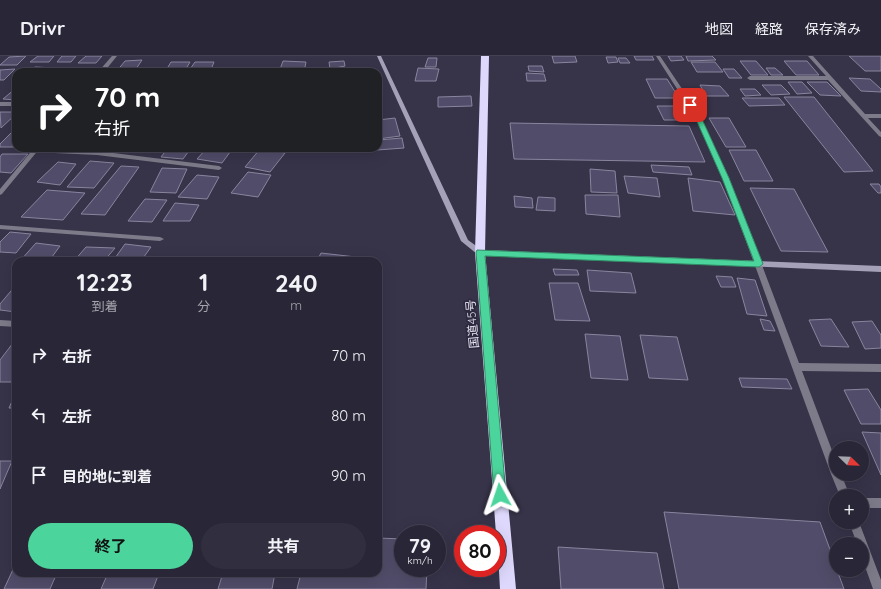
<!DOCTYPE html>
<html lang="ja">
<head>
<meta charset="utf-8">
<style>
	:root { --surface:#292637; --page:#312e3f; --text:#f1f3f6; --muted:#a5a5ad; --line:#454352; --accent:#4bd49b }
	body { margin:0; font-family:Quicksand,"Noto Sans JP",sans-serif; background:var(--page); color:var(--text); height:100vh; display:flex; flex-direction:column; font-size:15px; white-space:nowrap }
	* { box-sizing:border-box; margin:0 }
	p { font-size:13px; color:var(--muted) }
	.icon { flex:none; width:22px; height:22px; fill:none; stroke:currentColor; stroke-width:2; stroke-linecap:round; stroke-linejoin:round }
	.map { position:relative; flex:1; overflow:hidden }
	.details { position:absolute; left:12px; top:201px; width:370px; height:320px; display:flex; flex-direction:column; background:var(--surface); border-radius:12px; box-shadow:0 4px 16px #0002,0 0 0 1px var(--line) }
	.details>* { flex:none }
	.guide { position:absolute; left:12px; top:12px; width:370px; height:84px; border-radius:12px; box-shadow:0 4px 16px #0002,0 0 0 1px var(--line); background:#202124; color:#fff; overflow:hidden }
	.needle { width:26px; rotate:113deg }
	.fabs { position:absolute; left:829px; top:385px; display:grid; gap:8px }
	.fabs a { display:grid; place-items:center; width:40px; height:40px; border-radius:50%; background:var(--surface); box-shadow:0 4px 16px #0002,0 0 0 1px var(--line); font-size:20px }
	.speed { position:absolute; left:394px; top:469px; display:flex; gap:8px; font-size:20px; font-weight:700; text-align:center }
	.speed>* { display:grid; place-content:center; width:52px; height:52px; border-radius:50%; background:var(--surface); box-shadow:0 4px 16px #0002,0 0 0 1px var(--line); line-height:1 }
	.speed small { font-size:10px; font-weight:400 }
	.speed .limit { border:6px solid #d22; background:#fff; color:#111 }
	.pin { position:absolute; display:grid; place-items:center; width:34px; height:34px; color:#fff; margin:-17px; border-radius:8px; box-shadow:0 2px 6px #0006 }
	.me { position:absolute; width:44px; margin:-22px; rotate:355deg; stroke-linejoin:round; filter:drop-shadow(0 0 3px #0008) }
	.turn { display:flex; align-items:center; gap:14px; height:84px; padding:0 16px; font-size:18px }
	.turn .icon { width:52px; height:52px; stroke-width:2.5 }
	.turn b { display:block; font-size:28px; line-height:34px }
	.eta { display:flex; justify-content:space-evenly; align-items:center; height:68px; text-align:center }
	.eta b { font-size:24px; font-weight:700; line-height:28px }
	.cta { display:flex; gap:8px; margin-top:auto; padding:8px 16px }
	.cta a { flex:1; height:46px; border-radius:24px; background:var(--accent); color:#111; font-size:16px; font-weight:700; line-height:46px; text-align:center }
	.cta a+a { background:var(--page); color:var(--text) }
	ul { padding:0; list-style:none }
	li { display:flex; align-items:center; gap:12px; height:60px; padding:0 16px }
	li div { flex:1 }
	li b { display:block; font-size:15px }
	li em { font-style:normal }
	header { display:flex; align-items:center; gap:24px; box-sizing:border-box; height:56px; padding:0 20px; background:var(--surface); border-bottom:1px solid var(--line) }
	header strong { font-size:19px }
	nav { display:flex; gap:22px; margin-inline-start:auto; font-size:14px }
	.map>svg:first-child { display:block }
	.building { fill:#514c69; stroke:#89859f }
	.lines { fill:none; stroke-linecap:round; stroke-linejoin:round }
	.lane { fill:#7d7b89; fill-rule:evenodd }
	.street { fill:#7d7b89; fill-rule:evenodd }
	.secondary { fill:#a5a1b8; fill-rule:evenodd }
	.highway { fill:#ded9fc; fill-rule:evenodd }
	.route { fill:#4bd49b; stroke:#318a65 }
	.labels { text-anchor:middle; dominant-baseline:central; stroke-width:3.5; stroke-linejoin:round; paint-order:stroke }
	.street-label { font-size:12px; fill:#e6e4f2; stroke:#2d293f }
</style>
</head>
<body>
<header>
<strong>Drivr</strong>
<nav><a>地図</a><a>経路</a><a>保存済み</a></nav>
</header>
<div class="map">
<svg width="881" height="533" viewBox="0 0 881 533">
	<rect width="100%" height="100%" fill="#373349"/>
	<path class="building" d="M26,0L17,9H0L9,1Z
		M38,0H54L49,6H30Z
		M62,0H76L71,6H57Z
		M86,0H102L96,7H78Z
		M552,0H575L577,6L554,7Z
		M634,0H652L654,4H636Z
		M668,0H681L684,4L671,5Z
		M686,0H712L716,4L688,5Z
		M849,0H881V15H865Z
		M606,1H616L618,6L608,7Z
		M428,2H437L436,11H425Z
		M618,2H626L630,7H620Z
		M142,4L134,16H116L125,5Z
		M283,5L306,6L304,16H279Z
		M344,5L345,10L330,13L329,6Z
		M740,5H756L768,19H751Z
		M784,5H807L819,19H796Z
		M171,6H190L184,16H165Z
		M195,6H214L210,16H188Z
		M691,6H715L723,16H697Z
		M528,10H542L544,16L529,15Z
		M35,11L55,12L51,16H29Z
		M60,12H94L91,16H56Z
		M418,12L439,13L436,25H415Z
		M766,12H775L783,19H771Z
		M15,13L4,24H0V14Z
		M723,13H734L742,22H729Z
		M526,17L544,18L546,25H527Z
		M849,22L870,23L881,33V36L861,35Z
		M646,23H667L679,42H655Z
		M788,26H802L812,37L797,38Z
		M807,26H827L841,40L820,39Z
		M700,29L720,30L729,40H706Z
		M762,29H781L790,38L771,39Z
		M16,32V44L3,43Z
		M740,33H755L761,39L745,40Z
		M471,40L472,50L438,51V41Z
		M784,41H814L873,115L844,116Z
		M742,42H779L785,49L749,50Z
		M657,50H681L691,64H664Z
		M0,56H16V58L1,72Z
		M395,62L400,80L378,83V64Z
		M709,62H729L746,91H726Z
		M510,67L689,70L705,106L514,103Z
		M12,76H16V91H0V88Z
		M402,82L404,92L377,94L378,84Z
		M168,92H191L183,103L161,101Z
		M207,92H233L222,107L197,103Z
		M260,93L285,97L270,116L245,111Z
		M729,94H756L773,125H744Z
		M2,98H28L11,117L0,116V101Z
		M90,105L114,107L94,132L67,131Z
		M58,106L76,108L60,129L37,126Z
		M651,109L689,111L692,119L653,116Z
		M121,110L139,111L105,159L81,158Z
		M162,112L187,113L176,137L150,136Z
		M590,113L615,115L617,137L591,136Z
		M248,116L271,119L258,141L231,137Z
		M197,119L219,121L207,143L178,141Z
		M624,120L657,122L660,141L628,137Z
		M688,122L720,126L735,159L693,155Z
		M870,128H879L881,131V137H878Z
		M750,132L794,133L828,196L781,195Z
		M47,134L85,137L63,164L21,161Z
		M585,139H618L620,161L586,158Z
		M514,140L532,142L533,152L515,151Z
		M538,141L555,142V155L536,154Z
		M145,143L167,144L152,166L128,165Z
		M175,147L199,149L190,165H163Z
		M10,176L31,178L16,197L0,196V186Z
		M36,187L60,190L49,205H20Z
		M125,188L151,191L141,205H113Z
		M86,191L115,192L104,205H74Z
		M321,197L356,201L354,205H317Z
		M553,213L577,214L579,219H555Z
		M587,214L631,217L636,237L590,235Z
		M716,220L732,221L736,231H721Z
		M737,222L755,224L767,260L747,258Z
		M549,227H578L590,265L555,264Z
		M16,229V256L0,254V248Z
		M760,263L770,265L775,275L764,274Z
		M831,263L849,291L821,290L809,264Z
		M872,265L881,279V292L865,293L852,266Z
		M585,278L620,280L628,324L591,322Z
		M640,279L677,281L688,324L649,322Z
		M16,283V326H0V304Z
		M739,322L787,323L792,333L742,331Z
		M868,333L881,354V368H861L844,334Z
		M16,336V352H9Z
		M862,376L881,377V419Z
		M0,405H12L0,433Z
		M664,456L820,466L836,510V514H837L844,533H679Z
		M378,482L403,483V512H427L426,533H297L301,517H378Z
		M558,491L657,497L664,533H561Z
		M16,507V517H57L50,533H4Z
		M108,517H159L153,533H101Z
		M223,517H275L272,533H218Z"/>
	<g class="lines">
		<path class="lane" d="M35,93L97,95L219,110L222,112L219,114L97,99L33,96L32,95Z
			M0,169L160,181L164,183L160,185L0,173Z
			M0,264L16,265V271L0,270Z"/>
		<path class="street" d="M112,0H117L104,16H98Z
			M656,0H660L701,61L729,122L799,307L881,308V316L802,315L836,405V418H841L850,440H840L831,418L723,122L695,61Z
			M808,0H813L865,58H881V62H868L881,76V81L879,80L828,24H750L747,22L750,20H826Z
			M0,46H16V50H0Z
			M34,92H40L2,138L0,139V133Z
			M862,442H881V452H862Z
			M849,466H859L881,524V533H873L862,502V488H857Z"/>
		<path class="secondary" d="M377,0H381L468,184L482,194L881,210V216L477,198L461,185Z"/>
		<path class="highway" d="M481,0H489L485,196L516,533H500L497,478H496L475,196Z"/>
	</g>
	<path class="route" d="M688,48H693L701,61L729,122L763,208L759,211L485,200L506,439L504,443L500,445L496,443L494,439L476,196L477,194L754,205L722,122L695,61L687,49Z"/>
	<g class="labels">
		<g class="street-label">
			<text transform="translate(472 268) rotate(-95)">国道45号</text>
		</g>
	</g>
</svg>
<div class="fabs">
<a><svg class="needle" viewBox="-14 -14 28 28"><path d="M0-13l5 13h-10z" fill="#e53935"/><path d="M0 13l5-13h-10z" fill="#a5a5ad"/></svg></a>
<a>+</a>
<a>−</a>
</div>
<div class="speed"><div>79<small>km/h</small></div><div class="limit">80</div></div>
<div class="pin" style="left:690px;top:49px;background:#d93025"><svg class="icon" aria-label="arrive" viewBox="0 0 24 24"><path d="M6 21V4h12l-3 4 3 4H6"/></svg></div>
<svg class="me" style="left:500px;top:439px" viewBox="-20 -20 40 40"><path d="M0-17L14 15 0 8-14 15z" fill="#4bd49b" stroke="#fff" stroke-width="4"/></svg>
<div class="guide">
<div class="turn"><svg class="icon" aria-label="right" viewBox="0 0 24 24"><path d="M7 20v-9h11M14 6l5 5-5 5"/></svg><div><b>70 m</b>右折</div></div>
</div>
<section class="details">
<div class="eta">
<div><b>12:23</b><p>到着</p></div>
<div><b>1</b><p>分</p></div>
<div><b>240</b><p>m</p></div>
</div>
<ul>
<li><svg class="icon" aria-label="right" viewBox="0 0 24 24"><path d="M7 20v-9h11M14 6l5 5-5 5"/></svg><div><b>右折</b></div><em>70 m</em></li>
<li><svg class="icon" aria-label="left" viewBox="0 0 24 24"><path d="M17 20v-9H6M10 6l-5 5 5 5"/></svg><div><b>左折</b></div><em>80 m</em></li>
<li><svg class="icon" aria-label="arrive" viewBox="0 0 24 24"><path d="M6 21V4h12l-3 4 3 4H6"/></svg><div><b>目的地に到着</b></div><em>90 m</em></li>
</ul>
<div class="cta"><a>終了</a><a>共有</a></div>
</section>
</div>
</body>
</html>
